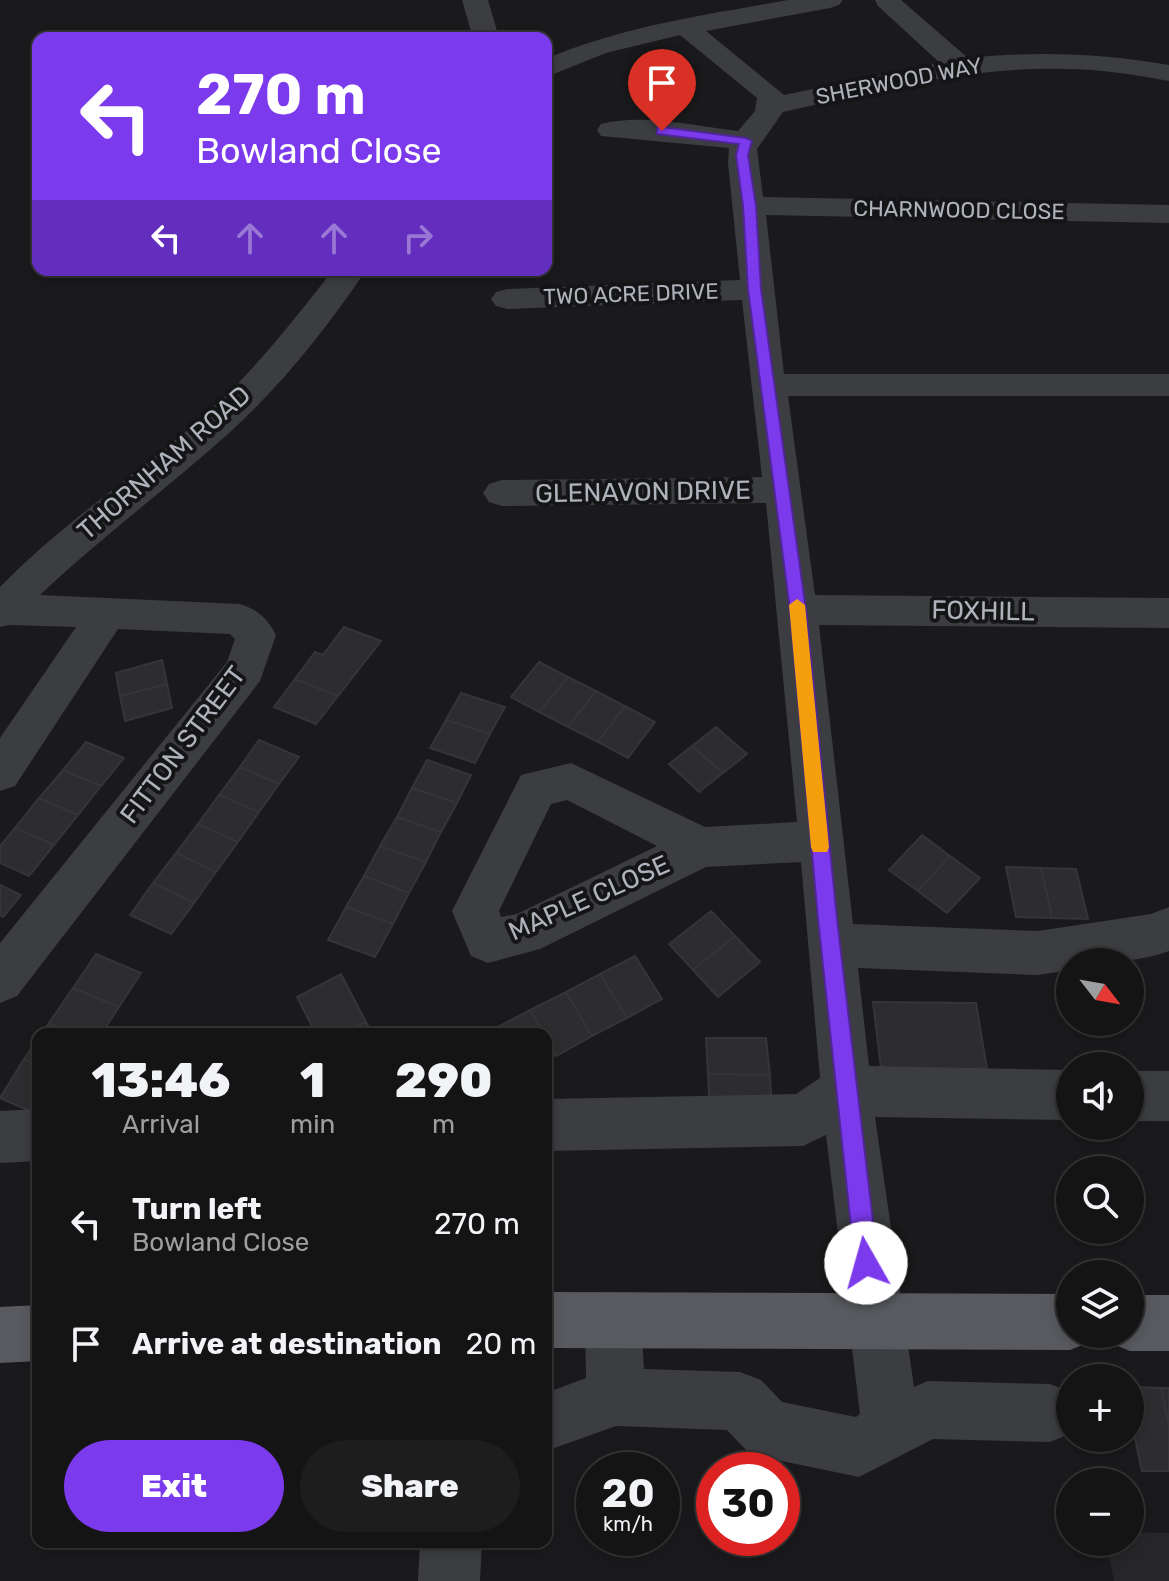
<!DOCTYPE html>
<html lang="en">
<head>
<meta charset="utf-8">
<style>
	:root { --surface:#141415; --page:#1d1d1e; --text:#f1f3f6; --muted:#9d9ea0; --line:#333334; --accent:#7c3aed }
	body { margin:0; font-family:Rubik,sans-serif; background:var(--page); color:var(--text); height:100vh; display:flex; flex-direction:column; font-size:30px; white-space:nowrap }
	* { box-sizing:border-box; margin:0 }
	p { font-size:26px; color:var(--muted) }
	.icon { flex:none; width:44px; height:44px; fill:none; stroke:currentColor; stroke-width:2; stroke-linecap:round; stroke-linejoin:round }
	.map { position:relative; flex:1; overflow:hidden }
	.sheet { position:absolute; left:32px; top:1028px; width:520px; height:520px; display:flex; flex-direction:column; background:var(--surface); border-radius:16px; box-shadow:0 4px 12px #0003,0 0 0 2px var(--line) }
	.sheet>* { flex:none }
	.hud { position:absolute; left:32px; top:32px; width:520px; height:244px; border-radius:16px; box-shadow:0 4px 12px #0003,0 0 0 2px var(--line); background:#7c3aed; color:#fff; overflow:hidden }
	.needle { width:52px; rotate:121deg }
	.fabs { position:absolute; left:1056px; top:948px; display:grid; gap:16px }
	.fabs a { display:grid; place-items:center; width:88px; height:88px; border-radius:50%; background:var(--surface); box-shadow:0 4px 12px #0003,0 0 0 2px var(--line); font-size:40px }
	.speed { position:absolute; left:576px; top:1452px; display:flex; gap:16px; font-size:40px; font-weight:700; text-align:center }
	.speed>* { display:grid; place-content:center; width:104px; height:104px; border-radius:50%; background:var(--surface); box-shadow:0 4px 12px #0003,0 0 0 2px var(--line); line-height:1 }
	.speed small { font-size:20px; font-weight:400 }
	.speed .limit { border:12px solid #d22; background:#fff; color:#111 }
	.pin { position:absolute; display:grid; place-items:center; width:68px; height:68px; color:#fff; margin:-82px -34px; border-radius:50% 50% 50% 0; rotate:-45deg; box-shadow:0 0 8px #0007 }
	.pin .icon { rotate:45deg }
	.me { position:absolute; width:88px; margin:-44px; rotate:353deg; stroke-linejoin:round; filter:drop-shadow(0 0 6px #0008) }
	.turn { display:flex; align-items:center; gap:28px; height:168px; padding:0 32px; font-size:36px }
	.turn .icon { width:104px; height:104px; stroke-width:2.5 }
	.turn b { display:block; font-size:56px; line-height:68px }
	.lanes { display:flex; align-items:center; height:76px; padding:0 32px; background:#0003; justify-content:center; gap:40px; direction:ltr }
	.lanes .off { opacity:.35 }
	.eta { display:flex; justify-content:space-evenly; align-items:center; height:136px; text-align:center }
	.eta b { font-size:48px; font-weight:800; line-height:56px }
	.primary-button { display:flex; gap:16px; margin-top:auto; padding:16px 32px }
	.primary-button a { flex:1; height:92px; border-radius:48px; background:var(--accent); color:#fff; font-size:32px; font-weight:800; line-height:92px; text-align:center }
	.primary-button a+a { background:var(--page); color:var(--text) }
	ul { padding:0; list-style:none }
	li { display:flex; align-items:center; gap:24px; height:120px; padding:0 32px }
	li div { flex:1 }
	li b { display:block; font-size:30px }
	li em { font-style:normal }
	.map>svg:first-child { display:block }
	.built { fill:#262629 }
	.building { fill:#2d2d30; stroke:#353538; stroke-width:2 }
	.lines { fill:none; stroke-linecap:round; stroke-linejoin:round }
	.minor { fill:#3c3d41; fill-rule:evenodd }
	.major { fill:#585a5f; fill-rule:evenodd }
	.route { fill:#7c3aed; stroke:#51269a; stroke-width:2 }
	.slow { fill:#f59e0b }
	.labels { text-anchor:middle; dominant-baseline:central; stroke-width:8; stroke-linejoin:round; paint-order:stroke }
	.far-street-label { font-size:22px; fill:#aeb2ba; stroke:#151517 }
	.street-label { font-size:26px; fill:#aeb2ba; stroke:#151517 }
</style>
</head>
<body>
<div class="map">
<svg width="1169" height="1581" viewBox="0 0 1169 1581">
	<rect width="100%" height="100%" fill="#1a1a1c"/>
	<path class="built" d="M1130,1532L1169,1533V1581H1114L1106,1542H1130Z"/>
	<path class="building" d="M344,627L381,641L338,696L295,679L315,652L323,655Z
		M162,660L167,684L120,696L116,673Z
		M539,662L568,677L539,712L511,697Z
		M568,677L596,691L568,727L539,712Z
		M295,679L338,696L316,724L274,707Z
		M167,684L172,708L125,721L120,696Z
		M596,691L625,706L598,742L568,727Z
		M461,693L505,707L490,734L446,720Z
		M625,706L655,722L628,758L598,742Z
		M446,720L490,734L475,763L430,748Z
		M716,727L747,754L723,773L692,746Z
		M259,740L299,757L279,784L240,767Z
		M86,742L124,758L101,786L63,770Z
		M692,746L723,773L699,792L669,764Z
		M427,760L471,775L457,803L412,788Z
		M240,767L279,784L259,812L219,795Z
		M63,770L101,786L78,815L39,798Z
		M412,788L457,803L441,832L397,817Z
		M219,795L259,812L238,842L198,824Z
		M39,798L78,815L54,845L15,828Z
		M397,817L441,832L426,862L380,846Z
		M198,824L238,842L216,872L176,853Z
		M15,828L54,845L29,876L0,863V846Z
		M922,835L950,856L918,891L889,870Z
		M380,846L426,862L409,893L364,876Z
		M176,853L216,872L194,903L153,883Z
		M950,856L980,878L947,913L918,891Z
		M1006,867L1041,868L1052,918L1016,917Z
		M1041,868L1076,869L1088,919L1052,918Z
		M364,876L409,893L393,924L346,907Z
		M153,883L194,903L171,934L130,915Z
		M0,885L21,895L3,917L0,915Z
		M346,907L393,924L375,957L328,940Z
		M711,911L735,936L693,970L669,944Z
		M735,936L760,962L718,997L693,970Z
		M96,954L141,973L119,1007L73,988Z
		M635,956L662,999L627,1018L600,974Z
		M341,974L366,1022L343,1034H316L297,997Z
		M600,974L627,1018L592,1036L566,992Z
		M73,988L119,1007L101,1034H74L49,1023Z
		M566,992L592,1036L556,1056L530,1010Z
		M873,1002L976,1003L990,1087L883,1086Z
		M530,1010L544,1034H497L494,1029Z
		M366,1022L373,1034H343Z
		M49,1023L74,1034H41Z
		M706,1038H766L770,1075L708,1074Z
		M38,1039V1066L24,1059Z
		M24,1059L38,1066V1115L0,1098Z
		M708,1074L770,1075L772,1113H710Z
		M1130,1387L1161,1388L1169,1425V1471H1142L1130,1415Z
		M1161,1388H1169V1425Z"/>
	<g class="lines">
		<path class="minor" d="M462,0H488L499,38H473Z
			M788,0H843L839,5L830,8L706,31L784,95L940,63L878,6L875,0H901L968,58C1036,51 1101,53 1169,65V81C1135,75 1101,69 1066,69C970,66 876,91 783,112L757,149L763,197L1169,205V223L766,215L784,374H1169V396H788L815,595L1169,598V628L819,625L853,924L1038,931L1151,914L1169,907V951C1137,963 1104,962 1070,962V970L1038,975L858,968L869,1066L1070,1070V1120L875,1117L914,1387L928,1381L1050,1384L1070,1392V1434L1050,1442L933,1439L859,1477L767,1458L746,1450L727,1430L616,1426L546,1451V1393L586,1378L585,1320L593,1300L613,1292L633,1300L641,1320L644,1369L740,1372L761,1380L782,1402L856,1417L860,1414L826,1135L803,1146L546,1151V1099L796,1094L820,1078L801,862L706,867L540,949L488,963L471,956L452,911L521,775L571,763L705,827L797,822L766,503L502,506L489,502L483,493L489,484L502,480L762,477L742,300L507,309L496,306L491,299L496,292L507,289L740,280L728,163L729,148L601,136L597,130L601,124C643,113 695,126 738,131L755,111L757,98L680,35L606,53L546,77V59C623,26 706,15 788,0ZM567,800L657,846L517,914L501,917L499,911L551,804Z
			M333,270H366C327,328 281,386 229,433C167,489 100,538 40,595L240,604C257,609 268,619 276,635L260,681L17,996L0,1003V943L227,662L235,639L230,634L118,629L15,786L0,791V738L76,627L9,625L0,627V587C63,522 140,473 207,413C255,370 294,320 333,270Z
			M1130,1071H1169V1121H1130Z
			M38,1109V1161L0,1163V1111Z
			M420,1542H482L480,1581H418Z"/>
		<path class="major" d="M546,1292L1070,1294V1334H1093L1090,1342L1070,1350L546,1348Z
			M1130,1295H1169V1351H1130L1110,1343L1106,1334H1130Z
			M38,1305V1361L0,1363V1307Z"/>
	</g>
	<path class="route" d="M662,127L746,138L752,141L748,155L756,206L761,289L806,610L837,919L878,1263L874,1271L866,1275L858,1271L855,1263L818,919L790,610L748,289L743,206L736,155L739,144L657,134V128Z"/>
	<path class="slow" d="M797,599L805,605L829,847L827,852H813L811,847L789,605Z"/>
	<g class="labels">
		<g class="far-street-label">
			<text transform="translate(899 81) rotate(-11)">SHERWOOD WAY</text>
			<text transform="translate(959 210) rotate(1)">CHARNWOOD CLOSE</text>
			<text transform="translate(631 294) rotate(-2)">TWO ACRE DRIVE</text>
		</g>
		<g class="street-label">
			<text transform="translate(164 463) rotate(-41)">THORNHAM ROAD</text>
			<text transform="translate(643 492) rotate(-1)">GLENAVON DRIVE</text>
			<text transform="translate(983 611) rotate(1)">FOXHILL</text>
			<text transform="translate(183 745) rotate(-53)">FITTON STREET</text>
			<text transform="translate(589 898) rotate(-24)">MAPLE CLOSE</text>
		</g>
	</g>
</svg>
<div class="fabs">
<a><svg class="needle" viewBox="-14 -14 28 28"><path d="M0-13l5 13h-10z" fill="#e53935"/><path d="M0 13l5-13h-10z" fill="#9d9ea0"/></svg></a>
<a><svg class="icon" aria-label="sound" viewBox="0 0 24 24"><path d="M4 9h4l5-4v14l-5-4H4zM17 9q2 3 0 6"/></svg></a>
<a><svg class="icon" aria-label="search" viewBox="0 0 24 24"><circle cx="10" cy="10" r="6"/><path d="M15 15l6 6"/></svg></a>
<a><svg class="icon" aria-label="layers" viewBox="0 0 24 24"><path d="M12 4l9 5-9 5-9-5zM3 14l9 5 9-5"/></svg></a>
<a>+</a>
<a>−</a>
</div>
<div class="speed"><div>20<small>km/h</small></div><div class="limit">30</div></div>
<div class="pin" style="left:662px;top:131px;background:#d93025"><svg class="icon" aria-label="arrive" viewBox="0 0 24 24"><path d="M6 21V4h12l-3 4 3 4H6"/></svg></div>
<svg class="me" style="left:866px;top:1263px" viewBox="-20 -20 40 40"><circle r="19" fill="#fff"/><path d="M0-13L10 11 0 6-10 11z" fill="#7c3aed"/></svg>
<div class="hud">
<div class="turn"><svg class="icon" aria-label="left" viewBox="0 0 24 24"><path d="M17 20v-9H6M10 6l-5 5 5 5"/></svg><div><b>270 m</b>Bowland Close</div></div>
<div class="lanes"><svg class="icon" aria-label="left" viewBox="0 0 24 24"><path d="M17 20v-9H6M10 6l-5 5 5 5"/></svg><svg class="icon off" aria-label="ahead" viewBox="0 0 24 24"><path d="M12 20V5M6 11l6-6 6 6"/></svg><svg class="icon off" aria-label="ahead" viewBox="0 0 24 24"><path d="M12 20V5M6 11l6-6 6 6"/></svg><svg class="icon off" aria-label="right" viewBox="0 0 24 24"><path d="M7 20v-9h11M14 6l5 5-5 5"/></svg></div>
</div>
<section class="sheet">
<div class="eta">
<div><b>13:46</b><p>Arrival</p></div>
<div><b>1</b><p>min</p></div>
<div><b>290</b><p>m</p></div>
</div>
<ul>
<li><svg class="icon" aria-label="left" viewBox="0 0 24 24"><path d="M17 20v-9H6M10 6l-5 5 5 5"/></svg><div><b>Turn left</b><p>Bowland Close</p></div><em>270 m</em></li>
<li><svg class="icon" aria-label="arrive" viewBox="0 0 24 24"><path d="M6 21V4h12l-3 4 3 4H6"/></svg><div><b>Arrive at destination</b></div><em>20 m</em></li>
</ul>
<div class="primary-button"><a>Exit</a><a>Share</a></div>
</section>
</div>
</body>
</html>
